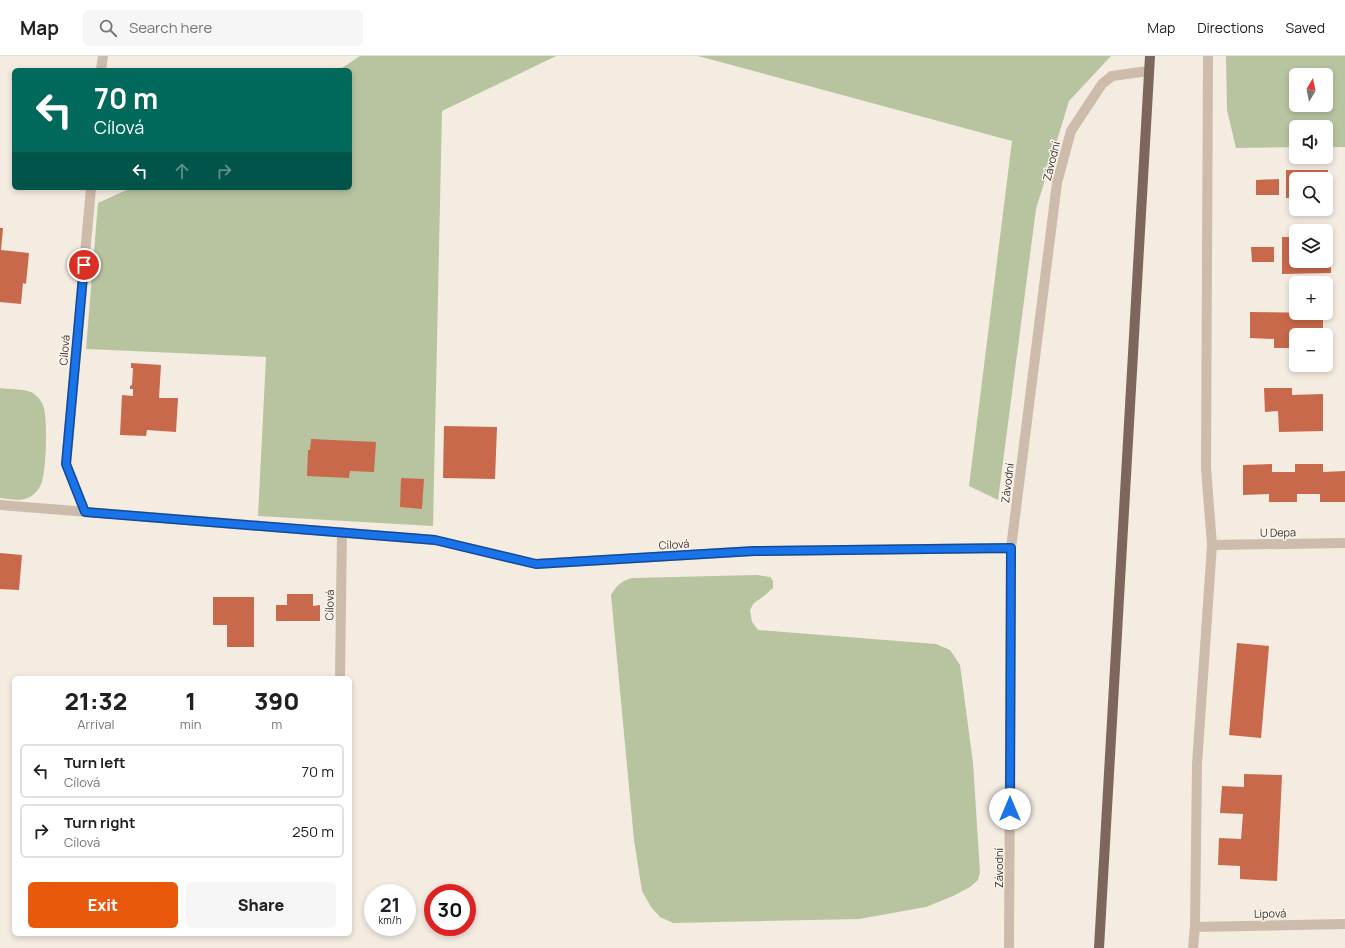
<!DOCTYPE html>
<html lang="en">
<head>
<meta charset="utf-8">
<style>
	:root { --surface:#fff; --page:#f6f6f6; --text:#202124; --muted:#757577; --line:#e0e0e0; --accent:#ea580c }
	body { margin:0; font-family:Manrope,sans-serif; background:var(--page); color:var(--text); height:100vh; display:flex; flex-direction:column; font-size:15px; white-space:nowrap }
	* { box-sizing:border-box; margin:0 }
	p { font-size:13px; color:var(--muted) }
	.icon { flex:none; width:22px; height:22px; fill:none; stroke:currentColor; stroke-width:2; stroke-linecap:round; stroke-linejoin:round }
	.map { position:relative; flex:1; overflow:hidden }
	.panel { position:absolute; left:12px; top:620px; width:340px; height:260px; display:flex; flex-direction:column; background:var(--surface); border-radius:6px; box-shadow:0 2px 6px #0003 }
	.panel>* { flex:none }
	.hud { position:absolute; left:12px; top:12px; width:340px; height:122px; border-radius:6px; box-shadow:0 2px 6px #0003; background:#00695c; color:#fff; overflow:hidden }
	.needle { width:26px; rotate:9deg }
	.controls { position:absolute; left:1289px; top:12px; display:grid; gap:8px }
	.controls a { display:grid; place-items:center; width:44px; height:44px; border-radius:6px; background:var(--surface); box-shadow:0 2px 6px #0003; font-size:20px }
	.speed { position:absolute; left:364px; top:828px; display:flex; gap:8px; font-size:20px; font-weight:700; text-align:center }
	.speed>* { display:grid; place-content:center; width:52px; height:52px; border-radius:50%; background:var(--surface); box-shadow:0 2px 6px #0003; line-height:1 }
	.speed small { font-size:10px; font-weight:400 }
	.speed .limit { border:6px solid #d22; background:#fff; color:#111 }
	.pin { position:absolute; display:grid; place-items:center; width:34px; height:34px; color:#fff; margin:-17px; border:2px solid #fff; border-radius:50%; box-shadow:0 1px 4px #0007 }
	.me { position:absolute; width:44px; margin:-22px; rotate:0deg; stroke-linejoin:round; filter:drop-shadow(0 0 3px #0008) }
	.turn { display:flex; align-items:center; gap:14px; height:84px; padding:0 16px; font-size:18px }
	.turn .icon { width:52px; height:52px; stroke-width:2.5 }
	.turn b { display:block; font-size:28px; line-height:34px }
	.lanes { display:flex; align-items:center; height:38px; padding:0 16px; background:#0003; justify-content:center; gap:20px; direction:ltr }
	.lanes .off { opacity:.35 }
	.eta { display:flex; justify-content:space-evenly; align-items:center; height:68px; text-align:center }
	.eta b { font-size:24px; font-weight:800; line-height:28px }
	.cta { display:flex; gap:8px; margin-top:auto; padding:8px 16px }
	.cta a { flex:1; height:46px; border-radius:6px; background:var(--accent); color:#fff; font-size:16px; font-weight:800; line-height:46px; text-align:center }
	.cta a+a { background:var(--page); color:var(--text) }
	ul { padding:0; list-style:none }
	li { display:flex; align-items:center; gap:12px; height:54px; margin:0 8px 6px; padding:0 8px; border:2px solid var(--line); border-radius:6px }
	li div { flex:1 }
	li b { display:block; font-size:15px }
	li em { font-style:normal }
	header { display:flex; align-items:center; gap:24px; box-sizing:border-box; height:56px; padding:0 20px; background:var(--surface); border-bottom:1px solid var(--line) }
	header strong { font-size:19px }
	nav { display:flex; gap:22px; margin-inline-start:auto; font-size:14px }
	.search { width:280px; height:36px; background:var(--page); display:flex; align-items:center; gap:10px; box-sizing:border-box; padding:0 14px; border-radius:6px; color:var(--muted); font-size:15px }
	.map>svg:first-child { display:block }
	.green { fill:#b8c4a0; fill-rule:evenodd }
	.building { fill:#c8694b }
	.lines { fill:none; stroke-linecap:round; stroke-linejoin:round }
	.minor { stroke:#cdbbac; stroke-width:10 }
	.major { stroke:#7d675c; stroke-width:10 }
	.route-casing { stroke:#114b97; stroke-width:10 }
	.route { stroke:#1a73e8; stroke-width:7 }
	.labels { text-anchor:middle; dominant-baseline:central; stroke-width:3; stroke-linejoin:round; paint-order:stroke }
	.street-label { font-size:11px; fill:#3b302b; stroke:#fbf5ee }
</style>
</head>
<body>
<header>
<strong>Map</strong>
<div class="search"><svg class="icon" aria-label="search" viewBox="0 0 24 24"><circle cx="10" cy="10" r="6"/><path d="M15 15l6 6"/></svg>Search here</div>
<nav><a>Map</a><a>Directions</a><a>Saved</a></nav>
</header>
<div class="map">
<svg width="1345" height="892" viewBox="0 0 1345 892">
	<rect width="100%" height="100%" fill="#f4ebe1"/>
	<path class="green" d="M360,0H556L442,55L433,470L258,460L266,301L86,293L98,147L131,132H350V14H339Z
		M698,0H1111L1069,45L1036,153L998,444L969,430L1012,85Z
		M1226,0H1345V91H1326V71H1296V91L1236,92L1227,54ZM1296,19H1326V49H1296Z
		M0,332C8,333 27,333 33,337C37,340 41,344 43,349C48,360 46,408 43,421C42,429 37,437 30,441C21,446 9,443 0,442Z
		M757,519L770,521L773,525V532L764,540L754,547L750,554L752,566L758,574L936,588L950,594L960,609L973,707L980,816L978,824L970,831L953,840L926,851L859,863L673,867L660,861L651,851L642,835L634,784L611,539C616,530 621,525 632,522Z"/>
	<path class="building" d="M1286,114H1328V142H1326V123H1296V142H1286Z
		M1279,123V139H1256V124Z
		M0,172H3L1,194L29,197L26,228L23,227L21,248L0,246Z
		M1282,181H1296V205H1326V181H1330L1331,217L1282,218Z
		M1251,191H1274V206H1252Z
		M1250,256L1323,257V279H1296V292H1274V283L1250,282Z
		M131,307L161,309L159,342H178L176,376L147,374L146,380L120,379L122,339L133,340V333H130V330L132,329L133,312H131Z
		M1264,332H1292V339L1323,338V375L1279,376L1278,355L1265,356Z
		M444,370L497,371L495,423L443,422Z
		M311,383L376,386L374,416L350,415L349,422L307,420L308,394H310Z
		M1272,408V416H1295V408H1323V416L1345,415V446H1320V438H1297V446H1269V438L1243,439V409Z
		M401,422L424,423L422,453L400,451Z
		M0,497L22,499L19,534L0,533Z
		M287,538H313V550L320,549V565H276V549H287Z
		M213,541H254V591H227V569H213Z
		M1237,587L1269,590L1261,682L1229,679Z
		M1244,718L1282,719L1277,825L1240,823V810L1218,809L1219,782L1241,783L1243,758L1220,757L1222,730L1244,731Z"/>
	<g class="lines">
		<path class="minor" d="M101,14L103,0
			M0,449L435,484L536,508L754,495L1011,492
			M85,456L66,408L91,132
			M1212,489L1345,487
			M340,622L342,476
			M1195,871L1345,868
			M1009,892L1011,492L1057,127L1071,75L1102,28L1112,20L1148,15
			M1193,892L1195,871L1197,708L1212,489L1206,412L1208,0"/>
		<path class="major" d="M1099,892L1150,0"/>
	</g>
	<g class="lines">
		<g class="route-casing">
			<path id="route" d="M84,209L66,408L85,456L435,484L536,508L754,495L1011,492L1010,753"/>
		</g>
		<use href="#route" class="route"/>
	</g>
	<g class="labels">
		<g class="street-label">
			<text transform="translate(1051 105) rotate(-76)">Závodní</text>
			<text transform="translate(64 294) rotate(-85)">Cílová</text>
			<text transform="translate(1007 427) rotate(-83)">Závodní</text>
			<text transform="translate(1278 476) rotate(-1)">U Depa</text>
			<text transform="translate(674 488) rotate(-4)">Cílová</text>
			<text transform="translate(329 549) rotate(-89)">Cílová</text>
			<text transform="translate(998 812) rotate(-90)">Závodní</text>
			<text transform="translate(1270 857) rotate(-1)">Lipová</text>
		</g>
	</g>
</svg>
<div class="controls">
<a><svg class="needle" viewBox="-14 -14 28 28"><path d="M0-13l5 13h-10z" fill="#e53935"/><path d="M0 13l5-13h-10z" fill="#757577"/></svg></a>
<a><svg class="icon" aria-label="sound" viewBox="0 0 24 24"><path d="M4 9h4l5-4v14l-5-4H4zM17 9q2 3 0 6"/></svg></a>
<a><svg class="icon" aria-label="search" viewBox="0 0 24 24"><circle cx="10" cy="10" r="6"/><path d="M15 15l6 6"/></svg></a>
<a><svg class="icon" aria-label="layers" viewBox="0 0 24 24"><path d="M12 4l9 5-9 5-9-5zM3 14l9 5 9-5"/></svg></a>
<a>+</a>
<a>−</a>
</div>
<div class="speed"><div>21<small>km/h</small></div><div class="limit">30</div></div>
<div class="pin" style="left:84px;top:209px;background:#d93025"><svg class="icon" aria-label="arrive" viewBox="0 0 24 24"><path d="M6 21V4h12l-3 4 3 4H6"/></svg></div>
<svg class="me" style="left:1010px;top:753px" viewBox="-20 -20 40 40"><circle r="19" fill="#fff"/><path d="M0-13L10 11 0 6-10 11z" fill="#1a73e8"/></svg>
<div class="hud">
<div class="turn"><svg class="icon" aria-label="left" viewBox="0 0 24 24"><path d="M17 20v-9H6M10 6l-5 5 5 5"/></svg><div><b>70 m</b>Cílová</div></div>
<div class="lanes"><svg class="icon" aria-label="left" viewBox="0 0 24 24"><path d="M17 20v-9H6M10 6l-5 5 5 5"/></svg><svg class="icon off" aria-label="ahead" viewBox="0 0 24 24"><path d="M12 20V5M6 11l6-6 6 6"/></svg><svg class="icon off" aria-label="right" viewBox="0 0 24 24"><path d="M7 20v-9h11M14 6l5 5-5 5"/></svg></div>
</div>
<section class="panel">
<div class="eta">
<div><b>21:32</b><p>Arrival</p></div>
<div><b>1</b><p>min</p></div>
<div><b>390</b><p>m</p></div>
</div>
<ul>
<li><svg class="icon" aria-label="left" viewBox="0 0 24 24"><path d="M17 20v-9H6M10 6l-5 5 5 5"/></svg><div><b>Turn left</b><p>Cílová</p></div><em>70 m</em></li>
<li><svg class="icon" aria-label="right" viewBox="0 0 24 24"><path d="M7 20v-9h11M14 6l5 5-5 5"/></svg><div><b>Turn right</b><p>Cílová</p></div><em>250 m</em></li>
</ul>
<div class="cta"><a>Exit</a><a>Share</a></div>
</section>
</div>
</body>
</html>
